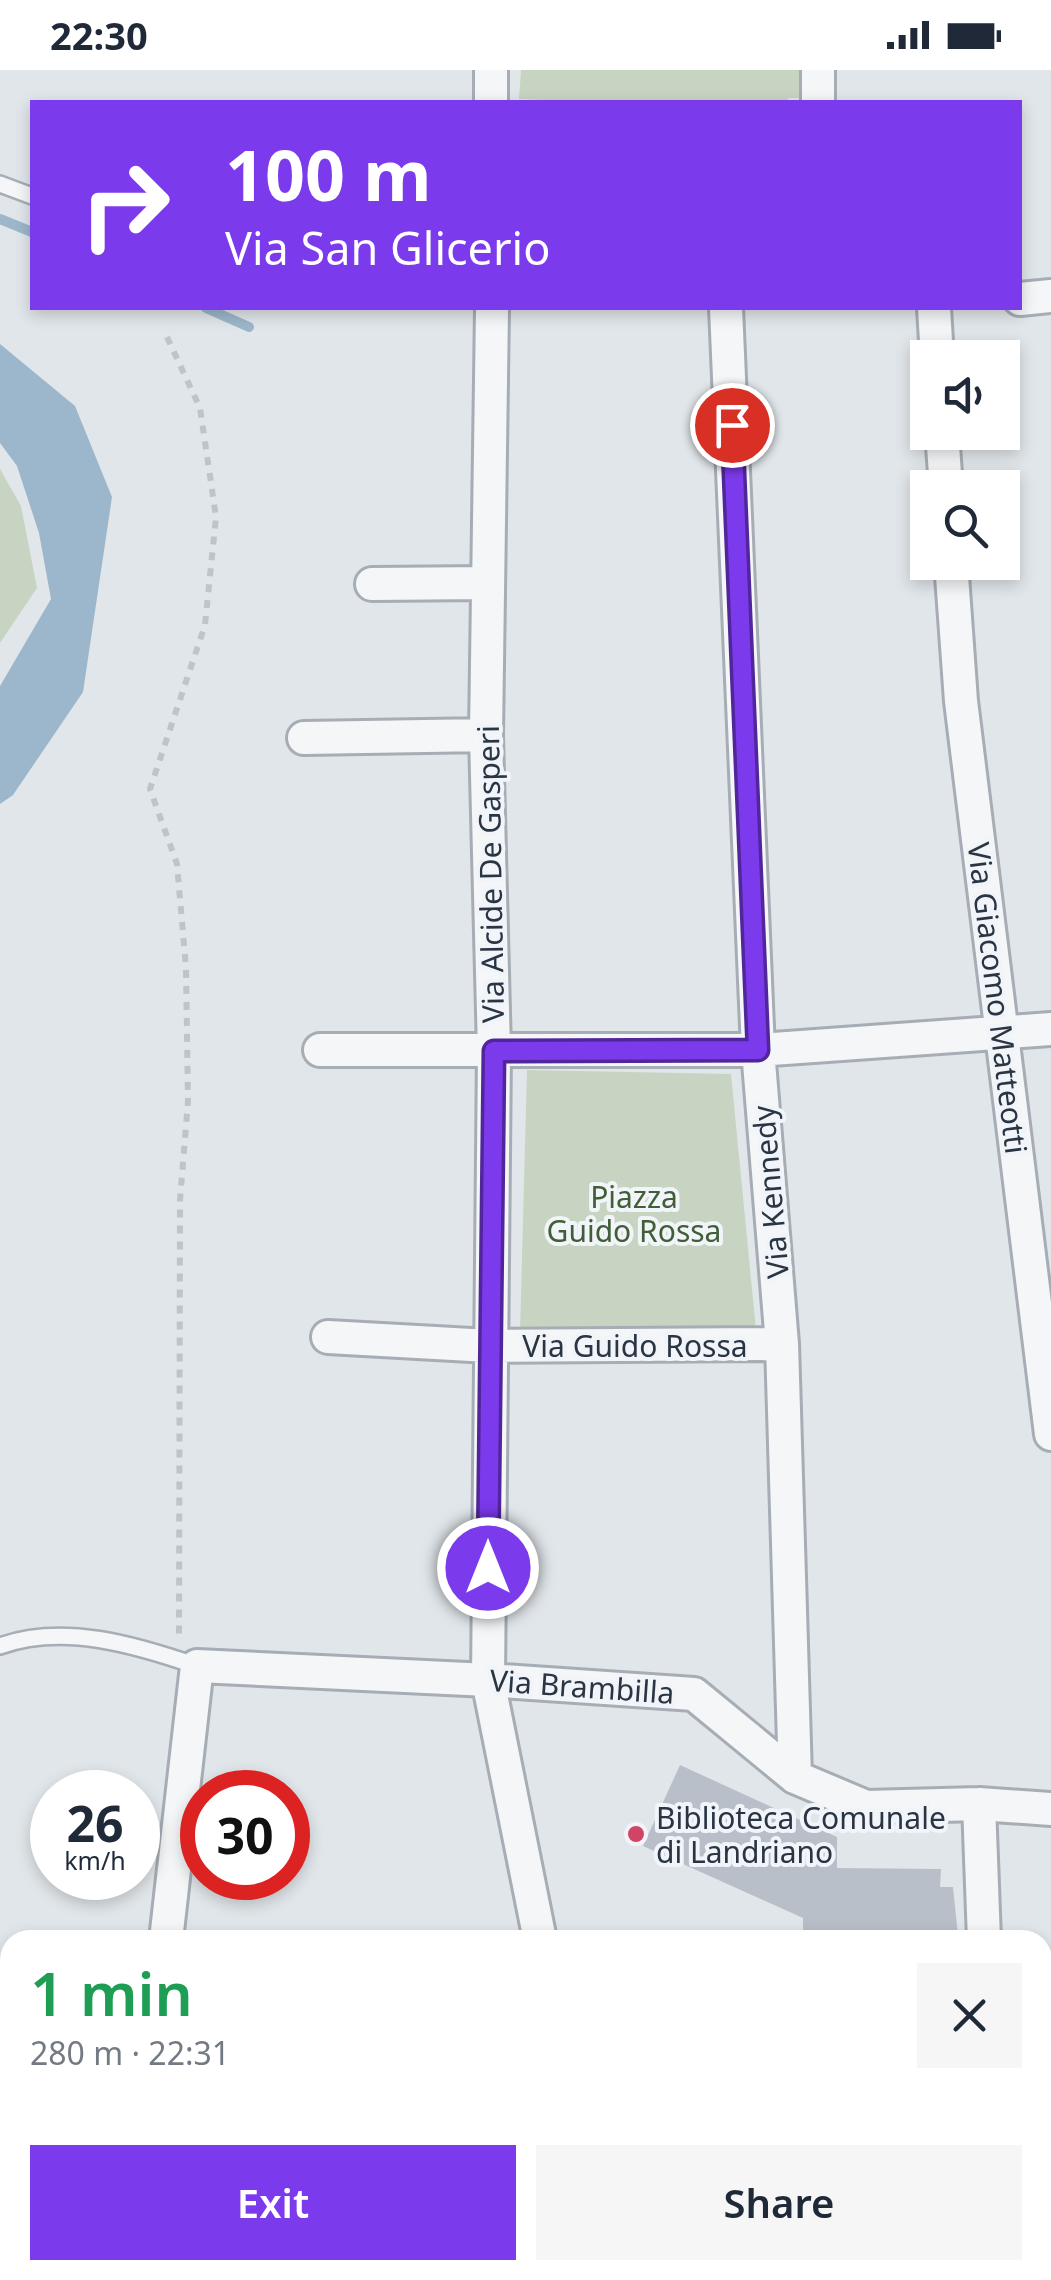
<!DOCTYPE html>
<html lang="en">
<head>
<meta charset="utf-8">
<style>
	:root { --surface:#fff; --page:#f6f6f7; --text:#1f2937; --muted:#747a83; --accent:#7c3aed }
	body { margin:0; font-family:"Noto Sans",sans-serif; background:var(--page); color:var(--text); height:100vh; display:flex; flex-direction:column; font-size:38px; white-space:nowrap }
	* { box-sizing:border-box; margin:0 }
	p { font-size:32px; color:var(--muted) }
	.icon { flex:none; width:55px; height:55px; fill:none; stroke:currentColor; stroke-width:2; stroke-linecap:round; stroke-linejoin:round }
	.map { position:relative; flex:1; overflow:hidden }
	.sheet { position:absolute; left:0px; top:1860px; width:1052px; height:350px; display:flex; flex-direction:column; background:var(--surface); border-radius:30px 30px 0 0; box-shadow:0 5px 15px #0003 }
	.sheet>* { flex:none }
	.top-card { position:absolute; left:30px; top:30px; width:992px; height:210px; border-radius:0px; box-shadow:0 5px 15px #0003; background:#7c3aed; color:#fff; overflow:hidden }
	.buttons { position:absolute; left:910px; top:270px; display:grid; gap:20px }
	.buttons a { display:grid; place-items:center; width:110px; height:110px; border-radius:0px; background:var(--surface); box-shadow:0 5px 15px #0003; font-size:50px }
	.speed { position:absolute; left:30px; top:1700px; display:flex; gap:20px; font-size:50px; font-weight:700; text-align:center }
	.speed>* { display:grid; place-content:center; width:130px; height:130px; border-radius:50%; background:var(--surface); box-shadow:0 5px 15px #0003; line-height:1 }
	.speed small { font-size:25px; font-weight:400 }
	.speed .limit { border:15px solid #d22; background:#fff; color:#111 }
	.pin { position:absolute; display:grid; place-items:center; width:85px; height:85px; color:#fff; margin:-42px; border:5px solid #fff; border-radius:50%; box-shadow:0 2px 10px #0007 }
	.me { position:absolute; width:110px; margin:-55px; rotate:0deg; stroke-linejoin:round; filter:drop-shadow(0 0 8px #0008) }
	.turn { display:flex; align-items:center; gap:35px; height:210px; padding:0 30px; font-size:45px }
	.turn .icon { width:130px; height:130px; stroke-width:2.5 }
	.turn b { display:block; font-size:70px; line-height:85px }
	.round { display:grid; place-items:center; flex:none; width:105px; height:105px; border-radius:0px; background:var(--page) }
	.headline { display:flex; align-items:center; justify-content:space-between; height:170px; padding:0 30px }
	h1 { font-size:60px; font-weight:600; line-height:75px; color:#1e9e55 }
	.button { display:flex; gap:20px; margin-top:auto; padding:20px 30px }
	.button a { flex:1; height:115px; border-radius:0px; background:var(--accent); color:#fff; font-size:40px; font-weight:600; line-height:115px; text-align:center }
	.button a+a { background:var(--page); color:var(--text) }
	.status { display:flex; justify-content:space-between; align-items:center; height:70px; padding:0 50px; background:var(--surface); direction:ltr }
	.status svg { height:28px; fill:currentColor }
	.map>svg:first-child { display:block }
	.green { fill:#c8d4c2 }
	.water { fill:#9cb7cb }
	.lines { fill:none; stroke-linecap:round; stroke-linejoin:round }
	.stream { stroke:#9cb7cb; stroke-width:10 }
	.building { fill:#b9bfc8 }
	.service-casing { stroke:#a6adb5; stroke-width:20 }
	.minor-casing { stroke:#a6adb5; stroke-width:38 }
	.path { stroke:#bfc4c9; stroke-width:6; stroke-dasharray:8 8; stroke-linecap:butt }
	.service { stroke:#f4f6f8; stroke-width:15 }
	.minor { stroke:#f4f6f8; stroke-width:32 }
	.route-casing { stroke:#51269a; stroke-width:25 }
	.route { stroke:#7c3aed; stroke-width:18 }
	.poi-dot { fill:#d24465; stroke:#f1f4f8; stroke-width:4 }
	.labels { text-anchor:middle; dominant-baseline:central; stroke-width:8; stroke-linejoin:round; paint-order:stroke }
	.street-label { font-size:30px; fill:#293543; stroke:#f1f4f8 }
	.park-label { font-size:30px; fill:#415f36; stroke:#f1f4f8 }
	.poi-label { font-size:30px; fill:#293543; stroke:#f1f4f8; text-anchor:start }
</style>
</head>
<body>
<div class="status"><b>22:30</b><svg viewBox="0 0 49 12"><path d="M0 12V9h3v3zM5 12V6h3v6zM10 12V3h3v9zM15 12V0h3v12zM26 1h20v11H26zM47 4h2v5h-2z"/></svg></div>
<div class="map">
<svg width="1051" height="2210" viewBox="0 0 1051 2210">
	<rect width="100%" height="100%" fill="#e1e6ea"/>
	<path class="green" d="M521,0H807L806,28H788L787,32H545L544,30L519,29Z
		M0,399L21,436L37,518L0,573Z
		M527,1000L731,1004L756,1260L520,1263Z"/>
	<path class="water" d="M0,274L75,336L112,427L83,622L13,725L0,734V616L51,529L39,463L17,396L0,373Z"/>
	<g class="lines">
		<path class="stream" d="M0,149L32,162
			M206,238L249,257"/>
	</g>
	<path class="building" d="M680,1695L837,1767V1798L941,1799L940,1817H953L958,1866L941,1867V1870H803V1848L643,1776Z
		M1042,1973H1051V2068L1042,2067Z
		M1042,2161H1051V2210H1018V2200H1042Z
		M19,2200H107L106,2210H19Z
		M525,2200H580L579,2210H523Z
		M608,2200H670L669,2210H607Z"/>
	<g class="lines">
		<g class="service-casing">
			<path id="service" d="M0,114L32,126
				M0,1576C63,1553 136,1575 197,1596"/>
		</g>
		<g class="minor-casing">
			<path id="minor" d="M818,0V32
				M491,32V0
				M1020,229L1051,226
				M492,238L486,665L494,981L488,1610L540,1870
				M726,238L758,980L782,1274L795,1707
				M934,238L937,288
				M942,362L946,418
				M951,492L961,631L1051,1364
				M372,514L487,513
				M304,668L486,665
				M320,980H758L1051,959
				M328,1267L489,1276L782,1274
				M979,1734L984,1870
				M166,1870L197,1596L488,1610L694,1624L795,1707L866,1737L979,1734L1051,1739
				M1042,1963H1051
				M266,2200L353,2210
				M989,2200V2210
				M136,2210L138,2206L250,2200
				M599,2210V2200"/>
		</g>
		<path class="path" d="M167,267L200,338L216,447L205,555L150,719L177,794L186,898L188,1031L180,1130L179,1569"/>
		<use href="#service" class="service"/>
		<use href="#minor" class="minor"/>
	</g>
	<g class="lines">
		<g class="route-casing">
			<path id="route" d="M488,1498L494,981L758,980L732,355"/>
		</g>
		<use href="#route" class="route"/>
	</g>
	<circle class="poi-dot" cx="636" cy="1764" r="10"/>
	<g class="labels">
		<g class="street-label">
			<text transform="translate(490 804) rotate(-91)">Via Alcide De Gasperi</text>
			<text transform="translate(998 928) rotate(83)">Via Giacomo Matteotti</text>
			<text transform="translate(770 1122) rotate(-95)">Via Kennedy</text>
			<text x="635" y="1275">Via Guido Rossa</text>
			<text transform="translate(582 1616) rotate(4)">Via Brambilla</text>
		</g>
		<g class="park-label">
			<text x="634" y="1126">Piazza<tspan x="634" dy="34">Guido Rossa</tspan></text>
		</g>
		<g class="poi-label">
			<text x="656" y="1747">Biblioteca Comunale<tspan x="656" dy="34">di Landriano</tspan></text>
		</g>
	</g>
</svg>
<div class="buttons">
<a><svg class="icon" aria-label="sound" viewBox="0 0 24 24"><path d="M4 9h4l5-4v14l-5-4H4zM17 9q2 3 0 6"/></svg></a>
<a><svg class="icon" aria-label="search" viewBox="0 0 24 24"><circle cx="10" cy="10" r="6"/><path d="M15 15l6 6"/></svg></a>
</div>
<div class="speed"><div>26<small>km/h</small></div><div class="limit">30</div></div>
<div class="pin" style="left:732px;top:355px;background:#d93025"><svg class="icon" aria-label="arrive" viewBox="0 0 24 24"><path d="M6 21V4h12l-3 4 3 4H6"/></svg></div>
<svg class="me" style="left:488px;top:1498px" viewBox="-20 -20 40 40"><circle r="17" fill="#7c3aed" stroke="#fff" stroke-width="3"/><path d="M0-11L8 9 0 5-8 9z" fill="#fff"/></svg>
<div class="top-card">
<div class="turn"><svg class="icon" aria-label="right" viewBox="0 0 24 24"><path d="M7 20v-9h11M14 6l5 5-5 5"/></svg><div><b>100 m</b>Via San Glicerio</div></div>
</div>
<section class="sheet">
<div class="headline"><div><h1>1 min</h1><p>280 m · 22:31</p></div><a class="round"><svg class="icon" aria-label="close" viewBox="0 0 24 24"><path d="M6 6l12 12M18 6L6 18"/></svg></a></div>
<div class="button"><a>Exit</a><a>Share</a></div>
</section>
</div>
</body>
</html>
